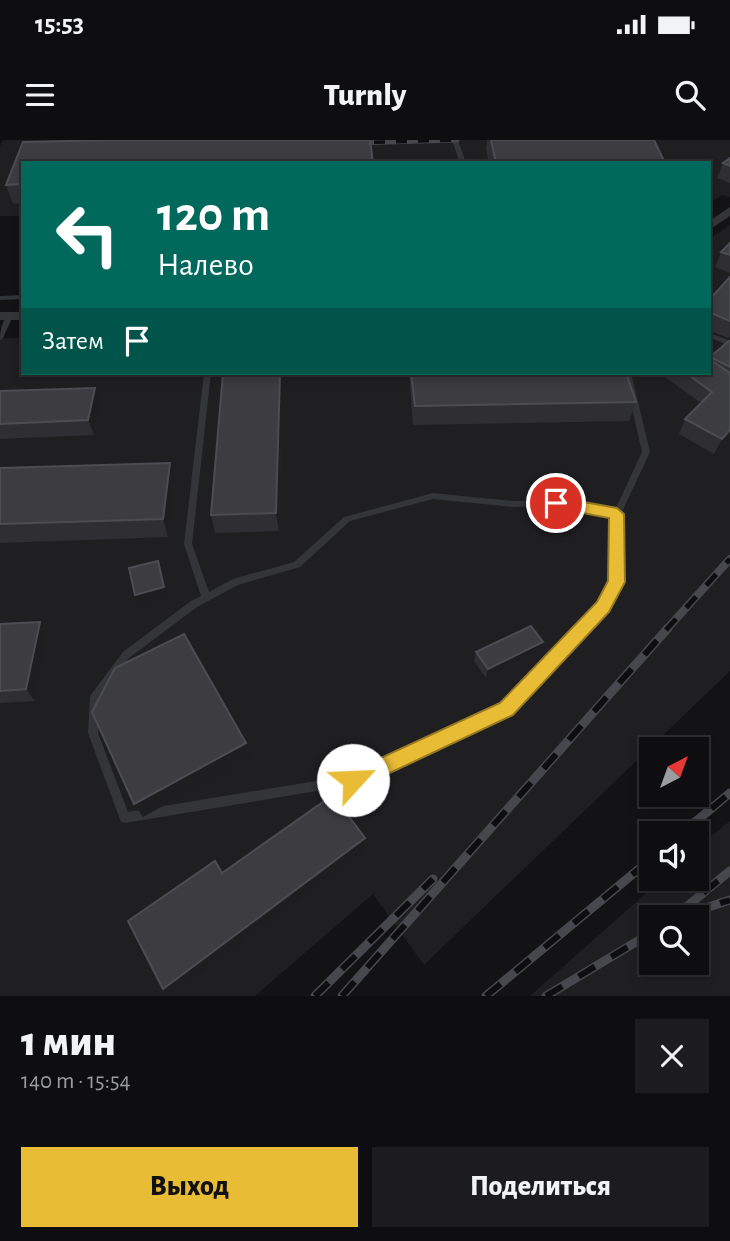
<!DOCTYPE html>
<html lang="ru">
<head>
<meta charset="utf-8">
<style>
	:root { --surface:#0e0e10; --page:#1c1c1e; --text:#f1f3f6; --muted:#9b9c9f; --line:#2e2e30; --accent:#e9bc36 }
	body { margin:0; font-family:"Alegreya Sans",sans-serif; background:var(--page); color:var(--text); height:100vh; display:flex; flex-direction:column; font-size:26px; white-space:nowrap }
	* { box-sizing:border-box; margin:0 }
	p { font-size:23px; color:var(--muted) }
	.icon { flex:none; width:38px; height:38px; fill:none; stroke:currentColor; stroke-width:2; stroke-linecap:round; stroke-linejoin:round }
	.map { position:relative; height:856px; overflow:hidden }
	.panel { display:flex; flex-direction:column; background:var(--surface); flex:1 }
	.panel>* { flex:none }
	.top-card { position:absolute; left:21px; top:21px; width:690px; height:214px; border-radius:0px; box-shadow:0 4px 10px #0003,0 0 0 2px var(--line); background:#00695c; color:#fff; overflow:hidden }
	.needle { width:46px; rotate:41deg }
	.controls { position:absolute; left:639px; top:597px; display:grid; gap:14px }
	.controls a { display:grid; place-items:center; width:70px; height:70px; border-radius:0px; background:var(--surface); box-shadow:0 4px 10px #0003,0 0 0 2px var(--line); font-size:35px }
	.pin { position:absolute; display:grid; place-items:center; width:60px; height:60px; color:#fff; margin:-30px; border:4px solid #fff; border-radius:50%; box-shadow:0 2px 7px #0007 }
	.me { position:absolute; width:77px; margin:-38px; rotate:65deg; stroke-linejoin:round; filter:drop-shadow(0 0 5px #0008) }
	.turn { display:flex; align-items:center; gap:24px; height:147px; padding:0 21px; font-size:32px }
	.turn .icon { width:91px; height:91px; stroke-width:2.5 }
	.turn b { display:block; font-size:49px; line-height:60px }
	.then { display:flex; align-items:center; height:66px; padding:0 21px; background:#0003; gap:14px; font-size:26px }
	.round { display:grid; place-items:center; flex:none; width:74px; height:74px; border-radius:0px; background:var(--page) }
	.head { display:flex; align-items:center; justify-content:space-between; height:119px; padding:0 21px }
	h1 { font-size:42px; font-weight:800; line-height:52px }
	.button { display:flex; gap:14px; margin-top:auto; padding:14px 21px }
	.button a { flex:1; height:80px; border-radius:0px; background:var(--accent); color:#111; font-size:28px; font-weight:800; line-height:80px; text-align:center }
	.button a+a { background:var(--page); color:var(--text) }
	.status { display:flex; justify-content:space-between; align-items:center; height:49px; padding:0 35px; background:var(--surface); direction:ltr }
	.status svg { height:19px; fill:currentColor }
	header { display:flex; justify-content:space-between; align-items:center; height:91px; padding:0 21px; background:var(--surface); font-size:32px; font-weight:800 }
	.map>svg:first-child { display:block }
	.built { fill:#1f1f22; fill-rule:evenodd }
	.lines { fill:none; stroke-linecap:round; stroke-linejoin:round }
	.service { fill:#343539; fill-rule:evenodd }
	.minor { fill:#343539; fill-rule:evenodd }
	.rail-far2-casing { stroke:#47484e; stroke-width:5 }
	.rail-far1-casing { stroke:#47484e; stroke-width:8 }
	.rail-casing { stroke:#47484e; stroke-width:9 }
	.rail-far2 { stroke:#0e0e10; stroke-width:3.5; stroke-dasharray:11; stroke-linecap:butt }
	.rail-far1 { stroke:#0e0e10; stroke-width:5; stroke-dasharray:15; stroke-linecap:butt }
	.rail { stroke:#0e0e10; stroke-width:6; stroke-dasharray:19; stroke-linecap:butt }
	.wall { fill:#2f2f33 }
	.shaded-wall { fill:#1e1e21 }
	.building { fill:#3c3c41; stroke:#4c4d53; stroke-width:2 }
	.route { fill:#e9bc36; stroke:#977a23; stroke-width:2 }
</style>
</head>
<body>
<div class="status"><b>15:53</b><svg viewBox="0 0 49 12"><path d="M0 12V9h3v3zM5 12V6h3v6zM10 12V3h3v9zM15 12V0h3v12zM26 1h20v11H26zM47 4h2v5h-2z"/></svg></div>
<header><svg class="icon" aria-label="menu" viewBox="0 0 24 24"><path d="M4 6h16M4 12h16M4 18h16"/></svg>Turnly<svg class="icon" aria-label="search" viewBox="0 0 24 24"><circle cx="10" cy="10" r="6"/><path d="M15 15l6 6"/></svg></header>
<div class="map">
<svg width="730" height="856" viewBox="0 0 730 856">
	<rect width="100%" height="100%" fill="#131315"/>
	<path class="built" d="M3,0H730V57L722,55L709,64V23H23V76H0V6Z
		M730,85V531L424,825L373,754L255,856H0V198H23V233H709V99Z
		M730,681V856H530L662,739L696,738L697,707ZM696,777V822H651V777Z"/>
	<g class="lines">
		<path class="service" d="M452,0H458L466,23H460Z
			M23,155V159L0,160V156Z
			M10,174L13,176L3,198L0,200C0,191 2,179 10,174Z
			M709,193L730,201V206L709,197Z
			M204,233H211L192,404L209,452L233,439L294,422L344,377L433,353L512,361L556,360L615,370L642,312L624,233H631L650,312L621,374V442L606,470L510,572L353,645L125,683L121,682L88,593L90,556L123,512L191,461L201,456L184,404ZM433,359L512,367L556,366L613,376V442L600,464L504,566L352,635L128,672L98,593L100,557L129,518L197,467L238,445L300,427L350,381Z"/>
		<path class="minor" d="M730,67V76L709,90V81Z
			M0,172H23V180H0Z"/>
		<g class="rail-far2-casing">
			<path id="rail-far2" d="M352,3L457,0"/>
		</g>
		<g class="rail-far1-casing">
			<path id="rail-far1" d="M666,490L730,419"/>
		</g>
		<g class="rail-casing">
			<path id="rail" d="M682,693L730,653
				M684,775L730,760
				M674,777L730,731
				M315,856L433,739
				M342,856L668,488
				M486,856L651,719
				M546,856L651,793"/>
		</g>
		<use href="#rail-far2" class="rail-far2"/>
		<use href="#rail-far1" class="rail-far1"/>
		<use href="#rail" class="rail"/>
	</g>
	<path class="wall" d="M487,0H654L665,23H489L486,9Z
		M730,18V43L717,38L723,23Z
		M23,23V63L13,64L6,45Z
		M730,103V133L715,127L721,112Z
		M730,137V196L728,198L709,190V160Z
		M730,201V297L714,314L679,294L685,279L701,263L659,233H709L710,217Z
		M223,233H281L282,242L279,391L215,393L211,375Z
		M409,233H626L636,262L629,281L413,285Z
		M0,252L101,263L94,295L0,299Z
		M0,328L175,342L168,397L0,403Z
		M40,482L48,495L35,561L0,563V484Z
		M543,502L540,511L486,538L474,521L476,512Z"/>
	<path class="shaded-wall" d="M280,233H281L282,242L279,391L276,373Z
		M95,248L101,263L94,295L88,280Z
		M730,290V297L714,314L722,299Z
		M170,323L175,342L168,397L163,379Z
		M158,421L167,456L139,464L135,455Z
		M40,482L48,495L35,561L26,549Z
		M543,502L540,511L486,538L488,529Z
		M246,603L250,617L143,677L134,664Z
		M365,698V709L172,855L163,849Z"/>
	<path class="building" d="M118,0H370L373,23H23V44L6,45L23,2Z
		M491,0H654L665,23H496Z
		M730,18V26L723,23Z
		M730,103V115L721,112Z
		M730,137V181L709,172V160Z
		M729,201H730V227L710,217Z
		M709,219L730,233V290L722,299L685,279L712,252L686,233H709Z
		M223,233H280L276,373L211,375Z
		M411,233H626L636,262L415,266Z
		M95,248L88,280L0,284V251Z
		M170,323L163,379L0,384V328Z
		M158,421L164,447L135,455L129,428Z
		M40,482L26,549L0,551V484Z
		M531,486L543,502L488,529L476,512Z
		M184,494L246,603L134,664L92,572L115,528Z
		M333,655L365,698L163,849L128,781L215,721L222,733Z"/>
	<path class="route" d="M556,357L617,368L624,374L625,442L609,472L513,575L360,647L353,650L346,647L343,640L346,634L500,563L597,462L608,441L609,378L551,367L548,363L551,359Z"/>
</svg>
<div class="controls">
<a><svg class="needle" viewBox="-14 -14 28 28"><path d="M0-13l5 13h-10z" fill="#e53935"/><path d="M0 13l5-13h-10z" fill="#9b9c9f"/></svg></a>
<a><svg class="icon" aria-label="sound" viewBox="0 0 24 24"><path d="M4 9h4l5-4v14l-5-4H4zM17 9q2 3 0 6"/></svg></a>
<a><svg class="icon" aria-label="search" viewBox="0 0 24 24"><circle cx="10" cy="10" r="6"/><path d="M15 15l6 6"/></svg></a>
</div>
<div class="pin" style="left:556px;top:363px;background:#d93025"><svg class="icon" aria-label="arrive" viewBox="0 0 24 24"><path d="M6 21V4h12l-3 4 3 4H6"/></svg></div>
<svg class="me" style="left:353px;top:640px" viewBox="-20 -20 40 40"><circle r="19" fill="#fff"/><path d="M0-13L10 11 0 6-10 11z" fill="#e9bc36"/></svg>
<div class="top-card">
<div class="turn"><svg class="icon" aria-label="left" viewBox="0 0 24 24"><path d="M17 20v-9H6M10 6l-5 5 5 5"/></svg><div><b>120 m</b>Налево</div></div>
<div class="then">Затем<svg class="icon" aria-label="arrive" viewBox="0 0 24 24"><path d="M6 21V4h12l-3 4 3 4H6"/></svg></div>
</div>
</div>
<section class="panel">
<div class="head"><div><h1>1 мин</h1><p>140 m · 15:54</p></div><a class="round"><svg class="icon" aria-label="close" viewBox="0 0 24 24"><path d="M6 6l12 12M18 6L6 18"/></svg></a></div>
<div class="button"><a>Выход</a><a>Поделиться</a></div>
</section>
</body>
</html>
